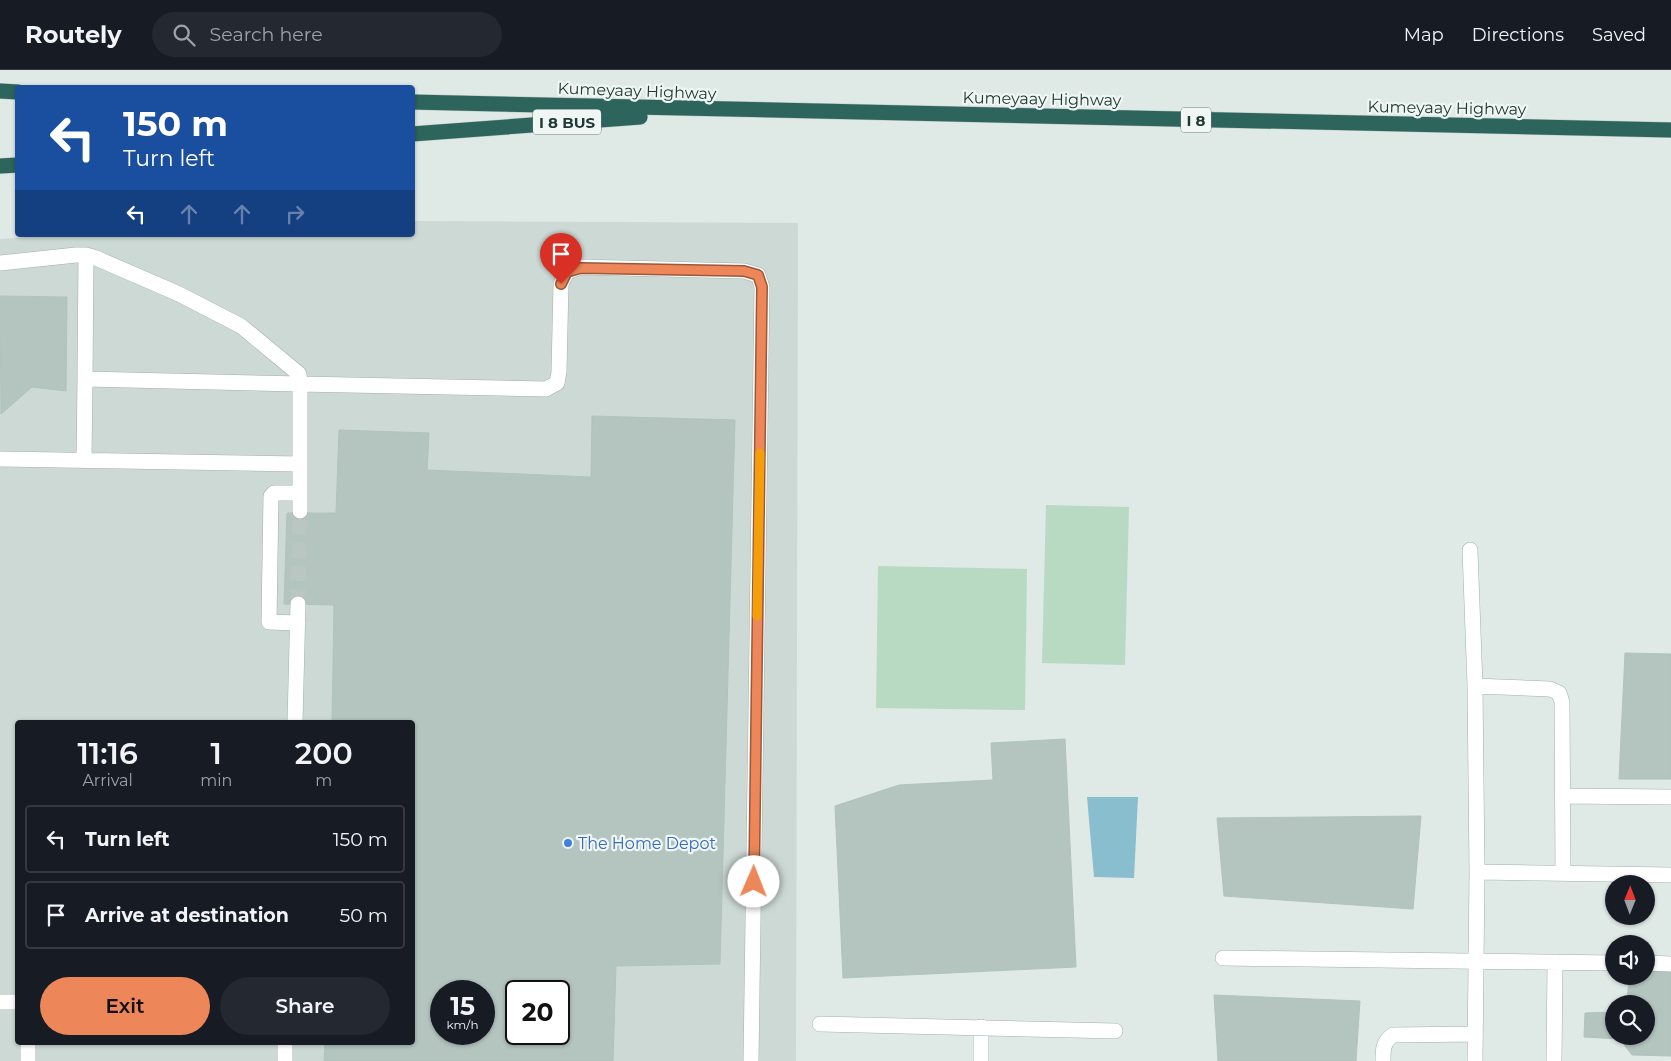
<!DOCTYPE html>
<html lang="en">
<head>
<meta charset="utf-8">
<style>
	:root { --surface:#171b24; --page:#242831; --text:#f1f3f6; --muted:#9ea1a6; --line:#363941; --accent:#ed8759 }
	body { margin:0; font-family:Montserrat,sans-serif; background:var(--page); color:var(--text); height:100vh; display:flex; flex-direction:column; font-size:19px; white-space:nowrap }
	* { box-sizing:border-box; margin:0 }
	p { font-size:16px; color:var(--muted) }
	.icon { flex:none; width:28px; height:28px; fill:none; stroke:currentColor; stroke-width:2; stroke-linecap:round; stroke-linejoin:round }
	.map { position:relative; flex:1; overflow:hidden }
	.drawer { position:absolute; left:15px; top:650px; width:400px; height:325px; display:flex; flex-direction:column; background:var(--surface); border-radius:5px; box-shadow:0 1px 4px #0004 }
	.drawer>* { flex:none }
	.top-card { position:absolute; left:15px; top:15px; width:400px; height:152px; border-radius:5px; box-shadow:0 1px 4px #0004; background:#1a4fa0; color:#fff; overflow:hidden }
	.needle { width:32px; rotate:1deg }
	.fabs { position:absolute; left:1605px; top:805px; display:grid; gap:10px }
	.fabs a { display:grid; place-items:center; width:50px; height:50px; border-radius:50%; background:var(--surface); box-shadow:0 1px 4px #0004; font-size:25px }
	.speed { position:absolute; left:430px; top:910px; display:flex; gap:10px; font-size:25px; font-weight:700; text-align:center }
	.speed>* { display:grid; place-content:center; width:65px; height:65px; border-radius:50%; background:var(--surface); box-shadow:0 1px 4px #0004; line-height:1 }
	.speed small { font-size:12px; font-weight:400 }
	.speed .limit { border:2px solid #111; border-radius:8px; background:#fff; color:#111 }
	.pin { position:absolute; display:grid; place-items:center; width:42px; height:42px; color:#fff; margin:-51px -21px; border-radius:50% 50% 50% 0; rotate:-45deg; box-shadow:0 0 5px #0007 }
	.pin .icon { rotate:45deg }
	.me { position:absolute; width:55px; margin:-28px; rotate:1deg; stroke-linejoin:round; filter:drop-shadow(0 0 4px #0008) }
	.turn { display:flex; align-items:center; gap:18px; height:105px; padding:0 25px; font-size:22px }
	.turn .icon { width:65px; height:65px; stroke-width:2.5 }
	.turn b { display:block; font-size:35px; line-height:42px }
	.lanes { display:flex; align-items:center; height:48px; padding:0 25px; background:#0003; justify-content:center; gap:25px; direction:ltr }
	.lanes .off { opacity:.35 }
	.eta { display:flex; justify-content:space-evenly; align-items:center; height:85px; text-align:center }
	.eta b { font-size:30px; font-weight:600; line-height:35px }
	.cta { display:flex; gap:10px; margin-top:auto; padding:10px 25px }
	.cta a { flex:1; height:58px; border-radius:30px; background:var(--accent); color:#111; font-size:20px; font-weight:600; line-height:58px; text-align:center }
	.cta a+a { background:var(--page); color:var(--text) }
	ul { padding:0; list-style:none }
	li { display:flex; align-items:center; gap:15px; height:68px; margin:0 10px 8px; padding:0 15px; border:2px solid var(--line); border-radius:5px }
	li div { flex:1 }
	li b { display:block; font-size:19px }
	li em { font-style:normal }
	header { display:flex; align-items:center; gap:30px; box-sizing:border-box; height:70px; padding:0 25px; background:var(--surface); border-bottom:1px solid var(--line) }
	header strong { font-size:24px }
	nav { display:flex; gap:28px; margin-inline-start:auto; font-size:18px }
	.search { width:350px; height:45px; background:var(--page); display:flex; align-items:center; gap:12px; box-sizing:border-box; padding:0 18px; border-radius:28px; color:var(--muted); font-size:19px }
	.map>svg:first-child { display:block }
	.built { fill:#cdd9d4; fill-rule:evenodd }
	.green { fill:#b8dac3 }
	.water { fill:#88bece }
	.building { fill:#b4c4be; stroke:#b1c3bd; fill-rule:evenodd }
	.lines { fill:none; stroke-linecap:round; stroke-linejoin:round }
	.minor-tunnel { stroke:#b9c6c2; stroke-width:15; stroke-dasharray:15 8; stroke-linecap:butt }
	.minor-casing { stroke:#a2b1ac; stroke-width:16 }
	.highway-casing { stroke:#bcc4c2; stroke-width:16 }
	.minor { stroke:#fff; stroke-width:15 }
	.highway { stroke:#2d645c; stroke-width:15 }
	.route-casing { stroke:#9a583a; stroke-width:12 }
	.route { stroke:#ed8759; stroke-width:9 }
	.slow { stroke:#f59e0b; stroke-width:9 }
	.shop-dot { fill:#3f7fe0; stroke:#eff6f3; stroke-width:2 }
	.labels { text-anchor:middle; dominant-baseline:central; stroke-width:4.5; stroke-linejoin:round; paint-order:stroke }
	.shield { fill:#eff6f3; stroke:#5e726d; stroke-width:1 }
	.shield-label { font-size:15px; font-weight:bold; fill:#203934 }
	.street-label { font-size:16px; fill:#203934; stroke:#eff6f3 }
	.shop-label { font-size:16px; fill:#366cbe; stroke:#eff6f3; text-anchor:start }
</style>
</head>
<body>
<header>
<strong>Routely</strong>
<div class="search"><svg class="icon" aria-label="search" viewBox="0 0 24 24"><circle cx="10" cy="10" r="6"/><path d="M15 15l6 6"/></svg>Search here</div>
<nav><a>Map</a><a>Directions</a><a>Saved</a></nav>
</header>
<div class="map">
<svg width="1671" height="991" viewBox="0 0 1671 991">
	<rect width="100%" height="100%" fill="#dfe9e5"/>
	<path class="built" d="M413,151L798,153L796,991H0V169L56,165H412ZM18,652H412V972H18ZM441,921H484V964H441ZM516,921H559V964H516Z"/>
	<path class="green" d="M1046,435L1129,437L1125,595L1042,593Z
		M878,496L1027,499L1025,640L876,638Z"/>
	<path class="water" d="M1087,727H1138L1134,808L1094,807Z"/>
	<path class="building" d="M0,226L67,227L66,321L32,317L1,344Z
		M592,346L735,350L720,894L616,896L613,991H324L325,972H412V652H332L334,535L284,534L287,443H336L339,360L429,363L427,400L591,407ZM441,921H484V964H441ZM516,921H559V964H516Z
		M1625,583L1671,584V709H1619Z
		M1065,669L1076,897L843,908L835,736L899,715L993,710L991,673Z
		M1421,746L1413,839L1224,826L1217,748Z
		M1646,898L1671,899V986L1632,985L1620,969L1584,967L1585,943L1614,942V966H1646V934H1626L1630,906H1646Z
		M1214,925L1360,931L1356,991H1218Z"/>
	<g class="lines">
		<path class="minor-tunnel" d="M298,534L300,441"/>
		<g class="minor-casing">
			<path id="minor" d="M0,193L76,185H86L96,188L179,224L241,256L299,304L300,314L85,309L84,390
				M85,309L86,185
				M0,389L300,394
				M300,441V314L546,319L557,313L559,302L561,214L567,202L581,197L744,201L758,205L762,217L751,991
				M1470,480L1475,616L1477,802L1475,991
				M298,553L269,552L271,426L274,423H300
				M1475,616L1550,619L1559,623L1562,632L1563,803
				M295,652L298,534
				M1563,726L1671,727
				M1477,802L1671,805
				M1223,888L1614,893
				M1646,893L1671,894
				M0,932H18
				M820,954L1115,961
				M28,991V972
				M285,991V972
				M981,991V957
				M1383,991C1383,979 1383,972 1393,965L1474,964
				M1554,991L1555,892"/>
		</g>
		<g class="highway-casing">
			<path id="highway" d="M0,21L18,22
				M412,32L1671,60
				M412,64L640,47
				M0,96L18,95"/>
		</g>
		<use href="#minor" class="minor"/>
		<use href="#highway" class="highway"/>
	</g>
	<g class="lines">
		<g class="route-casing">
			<path id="route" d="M561,214L567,202L581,198L744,201L758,205L762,217L754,812"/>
		</g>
		<use href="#route" class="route"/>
		<path class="slow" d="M757,546L760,383"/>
	</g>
	<circle class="shop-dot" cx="568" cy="773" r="5"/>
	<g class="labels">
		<g class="shield">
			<rect x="1181" y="37.5" width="30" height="25" rx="4"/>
			<rect x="533" y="39.5" width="68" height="25" rx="4"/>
		</g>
		<g class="shield-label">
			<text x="1196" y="50">I 8</text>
			<text x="567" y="52">I 8 BUS</text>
		</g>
		<g class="street-label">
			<text transform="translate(637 21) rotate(2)">Kumeyaay Highway</text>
			<text transform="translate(1042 29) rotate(1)">Kumeyaay Highway</text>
			<text transform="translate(1447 38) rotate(1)">Kumeyaay Highway</text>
		</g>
		<g class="shop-label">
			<text x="578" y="773">The Home Depot</text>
		</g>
	</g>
</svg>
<div class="fabs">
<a><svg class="needle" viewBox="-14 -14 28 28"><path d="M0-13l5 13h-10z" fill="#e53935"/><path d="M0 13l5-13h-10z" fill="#9ea1a6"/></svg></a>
<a><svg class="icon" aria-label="sound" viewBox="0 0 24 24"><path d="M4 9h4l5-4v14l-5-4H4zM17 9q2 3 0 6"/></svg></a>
<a><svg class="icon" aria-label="search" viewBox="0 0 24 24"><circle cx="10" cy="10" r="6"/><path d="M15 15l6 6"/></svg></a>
</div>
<div class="speed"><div>15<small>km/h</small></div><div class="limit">20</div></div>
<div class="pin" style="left:561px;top:214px;background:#d93025"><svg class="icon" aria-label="arrive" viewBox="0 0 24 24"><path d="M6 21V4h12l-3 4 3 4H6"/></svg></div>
<svg class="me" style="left:754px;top:812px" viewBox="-20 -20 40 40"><circle r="19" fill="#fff"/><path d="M0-13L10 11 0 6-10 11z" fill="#ed8759"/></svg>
<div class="top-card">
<div class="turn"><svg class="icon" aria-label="left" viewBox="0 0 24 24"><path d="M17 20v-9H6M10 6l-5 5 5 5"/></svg><div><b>150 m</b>Turn left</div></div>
<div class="lanes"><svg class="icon" aria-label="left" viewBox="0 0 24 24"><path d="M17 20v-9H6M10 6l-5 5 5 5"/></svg><svg class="icon off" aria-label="ahead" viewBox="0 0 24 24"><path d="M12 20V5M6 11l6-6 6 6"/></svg><svg class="icon off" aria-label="ahead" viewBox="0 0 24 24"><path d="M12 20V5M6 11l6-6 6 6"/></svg><svg class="icon off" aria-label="right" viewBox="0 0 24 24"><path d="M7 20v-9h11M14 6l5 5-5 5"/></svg></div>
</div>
<section class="drawer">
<div class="eta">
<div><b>11:16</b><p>Arrival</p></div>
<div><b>1</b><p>min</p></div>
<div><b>200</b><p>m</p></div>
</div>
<ul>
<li><svg class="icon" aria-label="left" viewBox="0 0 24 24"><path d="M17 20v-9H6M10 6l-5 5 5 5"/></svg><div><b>Turn left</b></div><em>150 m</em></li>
<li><svg class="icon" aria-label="arrive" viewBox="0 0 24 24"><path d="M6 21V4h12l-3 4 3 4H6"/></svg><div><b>Arrive at destination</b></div><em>50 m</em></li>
</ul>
<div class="cta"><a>Exit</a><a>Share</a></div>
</section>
</div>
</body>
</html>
